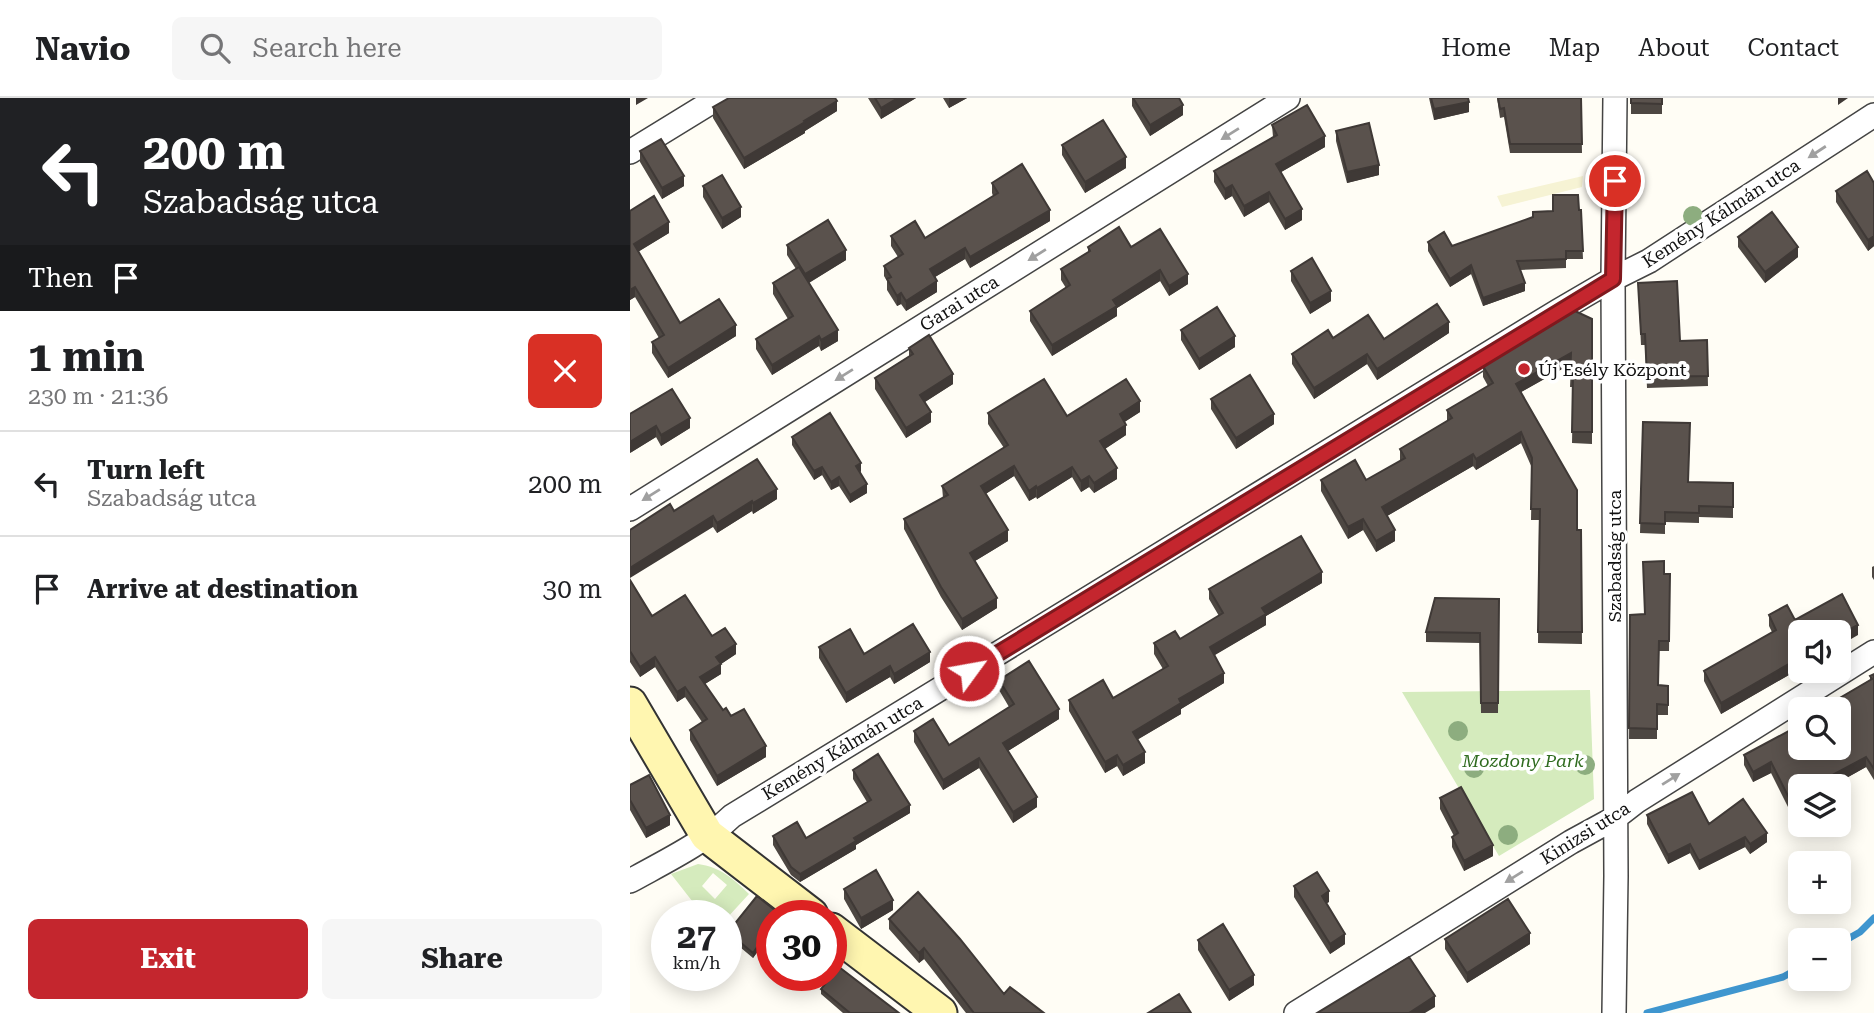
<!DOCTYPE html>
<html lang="en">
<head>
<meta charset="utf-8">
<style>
	:root { --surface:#fff; --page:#f6f6f6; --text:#202124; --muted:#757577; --line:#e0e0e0; --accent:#c4262e }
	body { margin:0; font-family:"Roboto Serif",serif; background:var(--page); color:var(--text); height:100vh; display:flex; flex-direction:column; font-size:26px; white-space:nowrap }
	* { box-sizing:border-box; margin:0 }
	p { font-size:23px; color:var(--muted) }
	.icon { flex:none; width:38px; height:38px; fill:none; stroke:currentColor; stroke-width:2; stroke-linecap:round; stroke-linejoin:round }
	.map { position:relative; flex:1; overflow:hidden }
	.sheet { display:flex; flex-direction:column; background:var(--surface); width:630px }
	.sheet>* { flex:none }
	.hud { background:#202124; color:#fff; overflow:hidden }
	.buttons { position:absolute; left:1158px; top:522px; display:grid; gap:14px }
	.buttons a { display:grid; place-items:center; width:63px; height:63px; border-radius:10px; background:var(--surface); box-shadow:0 4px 18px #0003; font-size:35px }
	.speed { position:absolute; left:21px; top:802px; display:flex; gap:14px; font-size:35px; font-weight:700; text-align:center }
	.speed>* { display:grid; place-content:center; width:91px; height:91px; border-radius:50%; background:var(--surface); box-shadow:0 4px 18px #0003; line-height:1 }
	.speed small { font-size:18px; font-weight:400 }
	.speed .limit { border:10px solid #d22; background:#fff; color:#111 }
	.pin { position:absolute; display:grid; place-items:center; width:60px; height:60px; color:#fff; margin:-30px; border:4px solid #fff; border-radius:50%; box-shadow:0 2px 7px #0007 }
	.me { position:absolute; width:77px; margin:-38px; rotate:58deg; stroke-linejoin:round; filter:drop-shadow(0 0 5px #0008) }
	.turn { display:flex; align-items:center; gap:24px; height:147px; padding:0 28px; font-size:32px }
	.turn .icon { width:91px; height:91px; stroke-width:2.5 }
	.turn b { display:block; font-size:49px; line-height:60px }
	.then { display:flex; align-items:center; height:66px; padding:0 28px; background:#0003; gap:14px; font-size:26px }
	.round { display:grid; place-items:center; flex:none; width:74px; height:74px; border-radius:10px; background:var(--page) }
	.overview { display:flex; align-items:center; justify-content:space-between; height:119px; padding:0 28px }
	h1 { font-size:42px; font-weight:700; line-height:52px }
	.primary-button { display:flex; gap:14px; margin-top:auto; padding:14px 28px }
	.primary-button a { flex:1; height:80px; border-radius:10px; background:var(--accent); color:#fff; font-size:28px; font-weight:700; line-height:80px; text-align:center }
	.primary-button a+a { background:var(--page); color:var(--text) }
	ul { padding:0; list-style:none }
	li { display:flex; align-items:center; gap:21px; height:105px; padding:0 28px; border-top:2px solid var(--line) }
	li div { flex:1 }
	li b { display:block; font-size:26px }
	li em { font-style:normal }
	header { display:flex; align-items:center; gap:42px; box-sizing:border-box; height:98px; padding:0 35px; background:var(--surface); border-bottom:2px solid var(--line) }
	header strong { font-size:33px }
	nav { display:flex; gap:38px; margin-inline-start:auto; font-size:24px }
	.search { width:490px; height:63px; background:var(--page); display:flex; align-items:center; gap:18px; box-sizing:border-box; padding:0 24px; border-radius:10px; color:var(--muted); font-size:26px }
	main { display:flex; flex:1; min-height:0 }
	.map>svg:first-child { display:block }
	.farmland { fill:#f6f3d4 }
	.green { fill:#d5ebbd; fill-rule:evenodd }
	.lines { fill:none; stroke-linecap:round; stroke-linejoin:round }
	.stream { stroke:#3f96cf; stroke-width:7 }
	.street-casing { stroke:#444; stroke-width:26 }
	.secondary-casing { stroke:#333; stroke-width:37 }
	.street { stroke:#fff; stroke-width:23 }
	.secondary { stroke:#fff6b0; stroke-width:33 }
	.tree { fill:#8dad7f }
	.wall { fill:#4d4742 }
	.shaded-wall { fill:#3f3936 }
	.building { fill:#5a524d; stroke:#3f3936; stroke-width:2 }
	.oneway { fill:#a0a0a0 }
	.route-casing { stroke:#7f191e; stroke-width:18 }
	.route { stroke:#c4262e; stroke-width:12 }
	.poi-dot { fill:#c4262e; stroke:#fff; stroke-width:2.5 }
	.labels { text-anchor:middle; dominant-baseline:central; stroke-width:7; stroke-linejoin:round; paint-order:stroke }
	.street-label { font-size:18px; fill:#111; stroke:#fff }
	.poi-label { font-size:18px; fill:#111; stroke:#fff; text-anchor:start }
	.park-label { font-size:18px; font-style:italic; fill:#2f6b1f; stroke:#fff }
</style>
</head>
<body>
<header>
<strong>Navio</strong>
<div class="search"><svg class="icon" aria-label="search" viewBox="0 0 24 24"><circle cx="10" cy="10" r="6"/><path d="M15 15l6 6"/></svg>Search here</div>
<nav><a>Home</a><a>Map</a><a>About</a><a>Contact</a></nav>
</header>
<main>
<section class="sheet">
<div class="hud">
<div class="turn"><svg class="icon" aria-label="left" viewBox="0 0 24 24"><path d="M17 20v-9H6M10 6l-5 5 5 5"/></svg><div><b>200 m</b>Szabadság utca</div></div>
<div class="then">Then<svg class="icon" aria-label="arrive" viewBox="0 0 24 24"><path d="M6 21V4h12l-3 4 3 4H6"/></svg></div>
</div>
<div class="overview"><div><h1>1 min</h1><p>230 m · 21:36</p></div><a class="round" style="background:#d93025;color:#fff"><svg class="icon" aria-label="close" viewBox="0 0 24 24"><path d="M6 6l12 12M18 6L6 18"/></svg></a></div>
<ul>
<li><svg class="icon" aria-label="left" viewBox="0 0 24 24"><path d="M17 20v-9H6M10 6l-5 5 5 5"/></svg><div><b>Turn left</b><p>Szabadság utca</p></div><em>200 m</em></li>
<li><svg class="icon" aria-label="arrive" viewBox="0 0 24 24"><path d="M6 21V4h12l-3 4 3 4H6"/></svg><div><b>Arrive at destination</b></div><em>30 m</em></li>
</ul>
<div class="primary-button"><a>Exit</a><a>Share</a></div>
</section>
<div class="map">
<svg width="1244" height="915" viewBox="0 0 1244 915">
	<rect width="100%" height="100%" fill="#fffdf5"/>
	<path class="farmland" d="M953,78L952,89L872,109L867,98Z"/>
	<path class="green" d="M960,592L964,701L869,758L772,594Z
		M68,766C90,769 104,781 119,796L96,821V817H73L41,776ZM83,775L97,787L85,801L72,788Z"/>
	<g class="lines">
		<path class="stream" d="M1209,846L1230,834L1244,820
			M1017,915L1153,879L1171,869"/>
		<g class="street-casing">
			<path id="street" d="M0,54L88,0
				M0,411L658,0
				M0,783C34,764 74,745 102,718L928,213L983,181L1019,163L1244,17
				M666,915L941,744L985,720L1007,703L1244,554
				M984,915L986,778L983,181L985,0"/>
		</g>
		<g class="secondary-casing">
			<path id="secondary" d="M0,606L77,737L181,817
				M201,832L310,915"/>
		</g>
		<use href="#street" class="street"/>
		<use href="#secondary" class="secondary"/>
	</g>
	<g class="tree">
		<circle cx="1063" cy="118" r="10"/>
		<circle cx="828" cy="633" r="10"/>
		<circle cx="955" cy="667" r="10"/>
		<circle cx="844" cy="670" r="10"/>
		<circle cx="878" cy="737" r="10"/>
	</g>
	<path class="wall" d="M238,0H286L251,21Z
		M313,0H337L319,10Z
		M502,0H549L553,17L520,38L502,8Z
		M799,0H838L839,14L804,22Z
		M867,0H951L952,55H880L874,19L870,20Z
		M1001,0H1032V16H1001Z
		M83,9L207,13L175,33V35L114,71L83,20Z
		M642,27L695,49L651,74L672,122L655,132L639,104L614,119L602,98L595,102L584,84V73L643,39Z
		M706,33L749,77L717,85L706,43Z
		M432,47L496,70L455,95L432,57Z
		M10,53L54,88L32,101L10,64Z
		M362,85L420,123L340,170L335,161L305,179L307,194L276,213L271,206L267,208L257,192V183L254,178V168L268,159L261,148V138L295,140L363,98L362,95Z
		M1244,85V148L1238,153L1206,104V93Z
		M73,88L111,119L92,131L73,99Z
		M949,112H951L953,161H936V170L890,172L895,193L853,208L841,176L820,189L798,153V144L822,148Z
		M0,113L39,135L8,154L50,225L106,238L38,280L22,255V244L29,240L5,199L0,202Z
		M1108,139L1168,159L1135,185L1108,149Z
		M157,147L216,162L179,185L208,243L191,253L189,248L142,277L126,251V241L158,221L143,196V185L166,171L157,157Z
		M458,149H501L558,186L539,198L530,183L487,210V218L422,258L400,223V213L436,190L431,182V171L458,154Z
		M661,173L701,203L680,216L661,183Z
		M1008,185L1050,243L1077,242L1078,288L1017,290L1015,247H1011Z
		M962,221V346L942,345L943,289H940L941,266L891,294L947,432H951L952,546L908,545L909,422H901L902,370L891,345L846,372L843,368L757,418L765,443L746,454L733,432L718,441L691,393V382H736L770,363V351L817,323V312L858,288L853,279V268Z
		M551,232L605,249L569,272L551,242Z
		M819,235L747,282L737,266L684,301L662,266V256L703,240L754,241Z
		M279,250L323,286L295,304L301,324L276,340L245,291V280L279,258Z
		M42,291L60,330L31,348L26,339L0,355Z
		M581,301L644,326L606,351L581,311Z
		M510,314L494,324L496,337L475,351L487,381L464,395L459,389L451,394L442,379L407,401L406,399L399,403L384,378L355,396L378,443L345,463L367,510L332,532L311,499L274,431V421L313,400L312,388L374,350L358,326V315L437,318Z
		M1013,324L1058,384L1103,385V420L1069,419V425L1035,424V436L1010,435Z
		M162,339L231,373L230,375L237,395L220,405L209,388L201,392L192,377L184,382L162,347Z
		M127,361L147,401L123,416L122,413L87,435L83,429L44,413Z
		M1244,468V482L1242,479V469Z
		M1034,476H1040L1039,553H1029L1028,587L1038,588V617H1027V641H999L1000,517L1015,516Z
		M0,482L22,518L82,538L106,556L91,566V576L75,586L93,612L101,618L136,659L87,688L60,642V632L72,624L55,599L47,604L25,569L10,579L0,564Z
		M692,485L636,518V527L584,557L594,585L551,611V616L507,642L515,665L493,678L487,668L475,675L439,613V602L483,600L533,571L524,556V545L550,541L589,518L579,501V491Z
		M869,501L868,615H851L850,545L796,544V534Z
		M1139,517L1165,522L1228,537L1171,534V570L1091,616L1074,583V573L1142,534L1139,528Z
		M189,549L234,556L300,564L264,586L260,579L216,605L189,560Z
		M1244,576V682L1236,669L1202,688H1171V710L1161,715L1141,675L1123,684L1114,667V657L1168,628V624L1240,582V578Z
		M369,582L429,621L378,653L407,709L383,725L349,670L313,692L284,644V633L319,647L379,609L369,592Z
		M223,672L280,715L226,747V751L170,784L161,777L143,747V738L176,740L237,704L223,681Z
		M0,687L40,727L16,740L0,712Z
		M810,700L863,758L834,773L822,749V739L824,738L810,711Z
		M1017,717L1079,726L1137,744L1120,756L1115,749L1069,772L1060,755L1038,766L1017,726Z
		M664,788L699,804L696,805L715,846L700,856L664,799Z
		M214,791L263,812L231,831L214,801Z
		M142,817V865L128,853L123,860L98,839V834Z
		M259,821L374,896L414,915H336L294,861L289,865L259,831Z
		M815,841L900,846L837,885L815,851Z
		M568,842L624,887L599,903L568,852Z
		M191,891L269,915H213L191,896Z"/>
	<path class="shaded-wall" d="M6,0H18L6,7Z
		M268,0H286L251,21V10Z
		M319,0H337L319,10Z
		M1208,0H1218L1208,7Z
		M207,3V13L175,33V35L114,71V60Z
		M839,4V14L804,22V11Z
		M553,7V17L520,38V27Z
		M695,38V49L646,77V66Z
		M496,59V70L455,95V84Z
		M749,67V77L717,85V74Z
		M54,78V88L32,101V90Z
		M602,87V98L595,102V91Z
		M639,94V104L614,119V108Z
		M111,109V119L92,131V120Z
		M672,111V122L655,132V121Z
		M420,112V123L340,170V159Z
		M39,124V135L4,156V146Z
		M1244,138V148L1238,153V142Z
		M1168,149V159L1135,185V174Z
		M335,150V161L300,182V171Z
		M216,152V162L175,187V176Z
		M841,167V176L820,189V181Z
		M530,172V183L487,210V218L422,258V247L483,202Z
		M558,176V186L539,198V188Z
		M307,183V194L276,213V203Z
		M895,185V193L853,208V200Z
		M5,189V199L0,202V192Z
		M701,193V203L680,216V205Z
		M271,195V206L267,208V198Z
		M819,224V235L747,282V271Z
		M106,227V238L38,280V270Z
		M208,232V243L191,253V242Z
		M189,238V248L142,277V267Z
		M605,238V249L569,272V261Z
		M941,255V266L886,297V286Z
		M737,256V266L684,301V290Z
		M323,276V286L290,307V297Z
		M510,303V314L490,327V316Z
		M301,314V324L276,340V330Z
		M644,316V326L606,351V340Z
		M60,320V330L31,348V337Z
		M496,327V337L470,354V343Z
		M26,328V339L0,355V344Z
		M891,334V345L846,372V361Z
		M843,356V368L752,421V409Z
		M231,365V373L226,377V368Z
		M384,368V378L351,399V388Z
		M192,369V377L184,382V373Z
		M442,369V379L407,401V390Z
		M487,370V381L464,395V385Z
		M459,378V389L451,394V383Z
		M209,379V388L201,392V384Z
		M237,386V395L220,405V397Z
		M406,388V399L399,403V393Z
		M147,391V401L123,416V405Z
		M122,403V413L87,435V425Z
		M83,418V429L0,480V470Z
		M733,421V432L718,441V429Z
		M378,432V443L340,466V455Z
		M765,432V443L746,454V443Z
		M692,474V485L636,518V527L580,560V549L632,510Z
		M367,500V510L332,532V521Z
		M1228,527V537L1209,548V537Z
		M106,546V556L91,566V576L70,589V579L86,559Z
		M300,554V564L264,586V576Z
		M25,559V569L10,579V569Z
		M1171,559V570L1091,616V605Z
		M260,568V579L216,605V595Z
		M594,575V585L551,611V616L503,644V634L549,601Z
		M55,589V599L47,604V594Z
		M429,611V621L373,656V645Z
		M136,648V659L87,688V678Z
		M515,654V665L493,678V667Z
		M487,657V668L475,675V664Z
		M1236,659V669L1202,688H1182Z
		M349,660V670L313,692V682Z
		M1141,664V675L1123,684V674Z
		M407,699V709L383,725V714Z
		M1171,699V710L1161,715V704Z
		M280,707V715L226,747V751L170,784V776L224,740Z
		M40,717V727L16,740V730Z
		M1137,735V744L1120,756V746Z
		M1115,739V749L1069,772V763Z
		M1060,746V755L1038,766V757Z
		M863,747V758L834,773V763Z
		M699,793V804L692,808V798Z
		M263,802V812L231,831V820Z
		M900,835V846L837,885V875Z
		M715,836V846L700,856V846Z
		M128,848V853L123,860V855Z
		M294,850V861L289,865V855Z
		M624,877V887L599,903V892Z
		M805,898V909L795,915H779Z"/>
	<path class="building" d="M99,0H205L207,3L174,23L175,24L114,60L83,9Z
		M245,0H268L251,10Z
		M503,0H549L553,7L520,27Z
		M801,0H838L839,4L804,11Z
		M868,0H951L952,46H880L874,10L870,11Z
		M1001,0H1032V6L1001,5Z
		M677,7L695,38L646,66L672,111L655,121L639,94L614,108L602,87L595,91L584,73L647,37L642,27Z
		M473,22L496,59L455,84L432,47Z
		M739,25L749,67L717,74L706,33Z
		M31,41L54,78L32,90L10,53Z
		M392,66L420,112L340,159L335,150L300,171L307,183L276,203L271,195L267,198L257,181L261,179L254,168L273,156L261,138L285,123L295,140L368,95L362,85Z
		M1237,73L1244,85V138L1238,142L1206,93Z
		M92,77L111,109L92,120L73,88Z
		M923,97H948L949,112H951L953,153H936V161L887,163L895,185L853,200L841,167L820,181L798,144L814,134L822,148L903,119V114L923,113Z
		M24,98L39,124L4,146L50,225L89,201L106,227L38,270L22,244L34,237L5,189L0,192V113Z
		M1142,114L1168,149L1135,174L1108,139Z
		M198,122L216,152L175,176L157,147Z
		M489,129L501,149L530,131L558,176L539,188L530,172L483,202L487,208L422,247L400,213L440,187L431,171L460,153L458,149Z
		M682,160L701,193L680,205L661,173Z
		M169,169L208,232L191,242L189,238L142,267L126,241L163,218L143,185Z
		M1047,183L1050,243L1077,242L1078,278L1017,279L1015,236H1011L1008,185Z
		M807,206L819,224L747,271L737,256L684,290L662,256L698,232L703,240L738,217L754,241Z
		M587,209L605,238L569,261L551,232Z
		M945,213L962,221V334H942L943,278H940L941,255L886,286L947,392V432H951L952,534H908L910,411H901L902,360L891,334L846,361L843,356L752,409L765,432L746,443L733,421L718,429L691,382L725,362L736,382L775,360L770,351L822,320L817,312L863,285L853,268Z
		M299,237L323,276L290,297L301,314L276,330L245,280L283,256L279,250Z
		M620,277L644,316L606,340L581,301Z
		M414,281L437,318L496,281L510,303L490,316L496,327L470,343L487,370L464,385L459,378L451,383L442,369L407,390L406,388L399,393L384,368L351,388L378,432L340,455L367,500L332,521L311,489L274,421L318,397L312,388L378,347L358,315Z
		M42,291L60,320L31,337L26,328L0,344V316Z
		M200,315L231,365L226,368L237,386L220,397L209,379L201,384L192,369L184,373L162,339Z
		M1013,324L1060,325L1058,384L1103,385V409L1069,408V415L1035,414V426L1010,425Z
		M127,361L147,391L123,405L122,403L87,425L83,418L0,470V432L40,406L44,413Z
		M671,438L692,474L632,510L636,516L580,549L594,575L549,601L551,605L503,634L515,654L493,667L487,657L475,664L439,602L473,582L483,600L538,568L524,545L545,533L550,541L593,515L579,491Z
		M1034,463V476H1040L1039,543H1029L1028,587L1038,588V607L1027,606V631L999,630L1000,517L1015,516L1013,464Z
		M0,482L22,518L55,497L82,538L95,530L106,546L86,559L91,566L70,579L93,612L96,610L101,618L114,611L136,648L87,678L60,632L77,621L55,589L47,594L25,559L10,569L0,553Z
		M1212,496L1228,527L1209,537V534H1171V559L1091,605L1074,573L1146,532L1139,517L1157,507L1165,522Z
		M805,500L869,501L868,605H851L850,535L796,534Z
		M283,526L300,554L264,576L260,568L216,595L189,549L220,531L234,556Z
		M399,563L429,611L373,645L407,699L383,714L349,660L313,682L284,633L303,621L319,647L384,606L369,582Z
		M1244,576V671L1236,659L1182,688H1171V699L1161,704L1141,664L1123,674L1114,657L1170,627L1168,624L1171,622V649H1209V611H1191L1242,581L1240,578Z
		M248,656L280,707L224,740L226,743L170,776L161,769L143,738L167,724L176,740L241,702L223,672Z
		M19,677L40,717L16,730L0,702V687Z
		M831,689L863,747L834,763L822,739L828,735L810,700Z
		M1062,694L1079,726L1113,701L1137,735L1120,746L1115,739L1069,763L1060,746L1038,757L1017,717Z
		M246,772L263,802L231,820L214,791Z
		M687,774L699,793L692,798L715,836L700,846L664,788Z
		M288,794L330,841L374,896L380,889L414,915H344L294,850L289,855L259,821Z
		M127,798L151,817H142V859L128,848L123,855L98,834Z
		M878,801L900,835L837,875L815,841Z
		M593,826L624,877L599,892L568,842Z
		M779,859L805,898L779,915H687Z
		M209,869L269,915H220L191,891Z
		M549,896L561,915H518Z"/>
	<defs><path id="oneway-solid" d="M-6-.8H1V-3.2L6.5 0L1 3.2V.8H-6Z" transform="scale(1.75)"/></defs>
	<g class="oneway">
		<use href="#oneway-solid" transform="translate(600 36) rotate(148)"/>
		<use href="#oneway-solid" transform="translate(1187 54) rotate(147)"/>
		<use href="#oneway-solid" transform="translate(407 157) rotate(148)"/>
		<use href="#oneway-solid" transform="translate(214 277) rotate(148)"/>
		<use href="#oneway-solid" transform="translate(21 397) rotate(148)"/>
		<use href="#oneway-solid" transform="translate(1041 681) rotate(-32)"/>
		<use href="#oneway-solid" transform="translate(884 779) rotate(148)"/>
	</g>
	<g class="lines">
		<g class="route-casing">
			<path id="route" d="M339,573L983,181L985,83"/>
		</g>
		<use href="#route" class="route"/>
	</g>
	<circle class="poi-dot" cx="894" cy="271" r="7"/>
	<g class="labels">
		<g class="street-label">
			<text transform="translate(1091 115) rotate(-33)">Kemény Kálmán utca</text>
			<text transform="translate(329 205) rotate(-32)">Garai utca</text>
			<text transform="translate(984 458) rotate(-90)">Szabadság utca</text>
			<text transform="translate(212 650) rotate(-31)">Kemény Kálmán utca</text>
			<text transform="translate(955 735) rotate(-32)">Kinizsi utca</text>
		</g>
		<g class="poi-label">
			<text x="908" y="271">Új Esély Központ</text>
		</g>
		<g class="park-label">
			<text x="893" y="662">Mozdony Park</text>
		</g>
	</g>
</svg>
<div class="buttons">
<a><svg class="icon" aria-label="sound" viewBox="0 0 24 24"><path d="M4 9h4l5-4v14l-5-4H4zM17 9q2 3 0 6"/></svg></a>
<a><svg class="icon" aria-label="search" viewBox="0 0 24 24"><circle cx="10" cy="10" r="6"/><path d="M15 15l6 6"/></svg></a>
<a><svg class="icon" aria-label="layers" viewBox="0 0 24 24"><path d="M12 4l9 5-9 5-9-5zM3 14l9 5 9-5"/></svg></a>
<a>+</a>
<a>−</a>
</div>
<div class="speed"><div>27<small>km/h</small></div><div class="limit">30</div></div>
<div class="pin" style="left:985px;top:83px;background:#d93025"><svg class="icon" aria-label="arrive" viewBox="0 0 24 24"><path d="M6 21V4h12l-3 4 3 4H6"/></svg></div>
<svg class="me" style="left:339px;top:573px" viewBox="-20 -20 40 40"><circle r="17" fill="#c4262e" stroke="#fff" stroke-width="3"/><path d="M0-11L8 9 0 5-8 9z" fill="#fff"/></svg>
</div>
</main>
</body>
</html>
